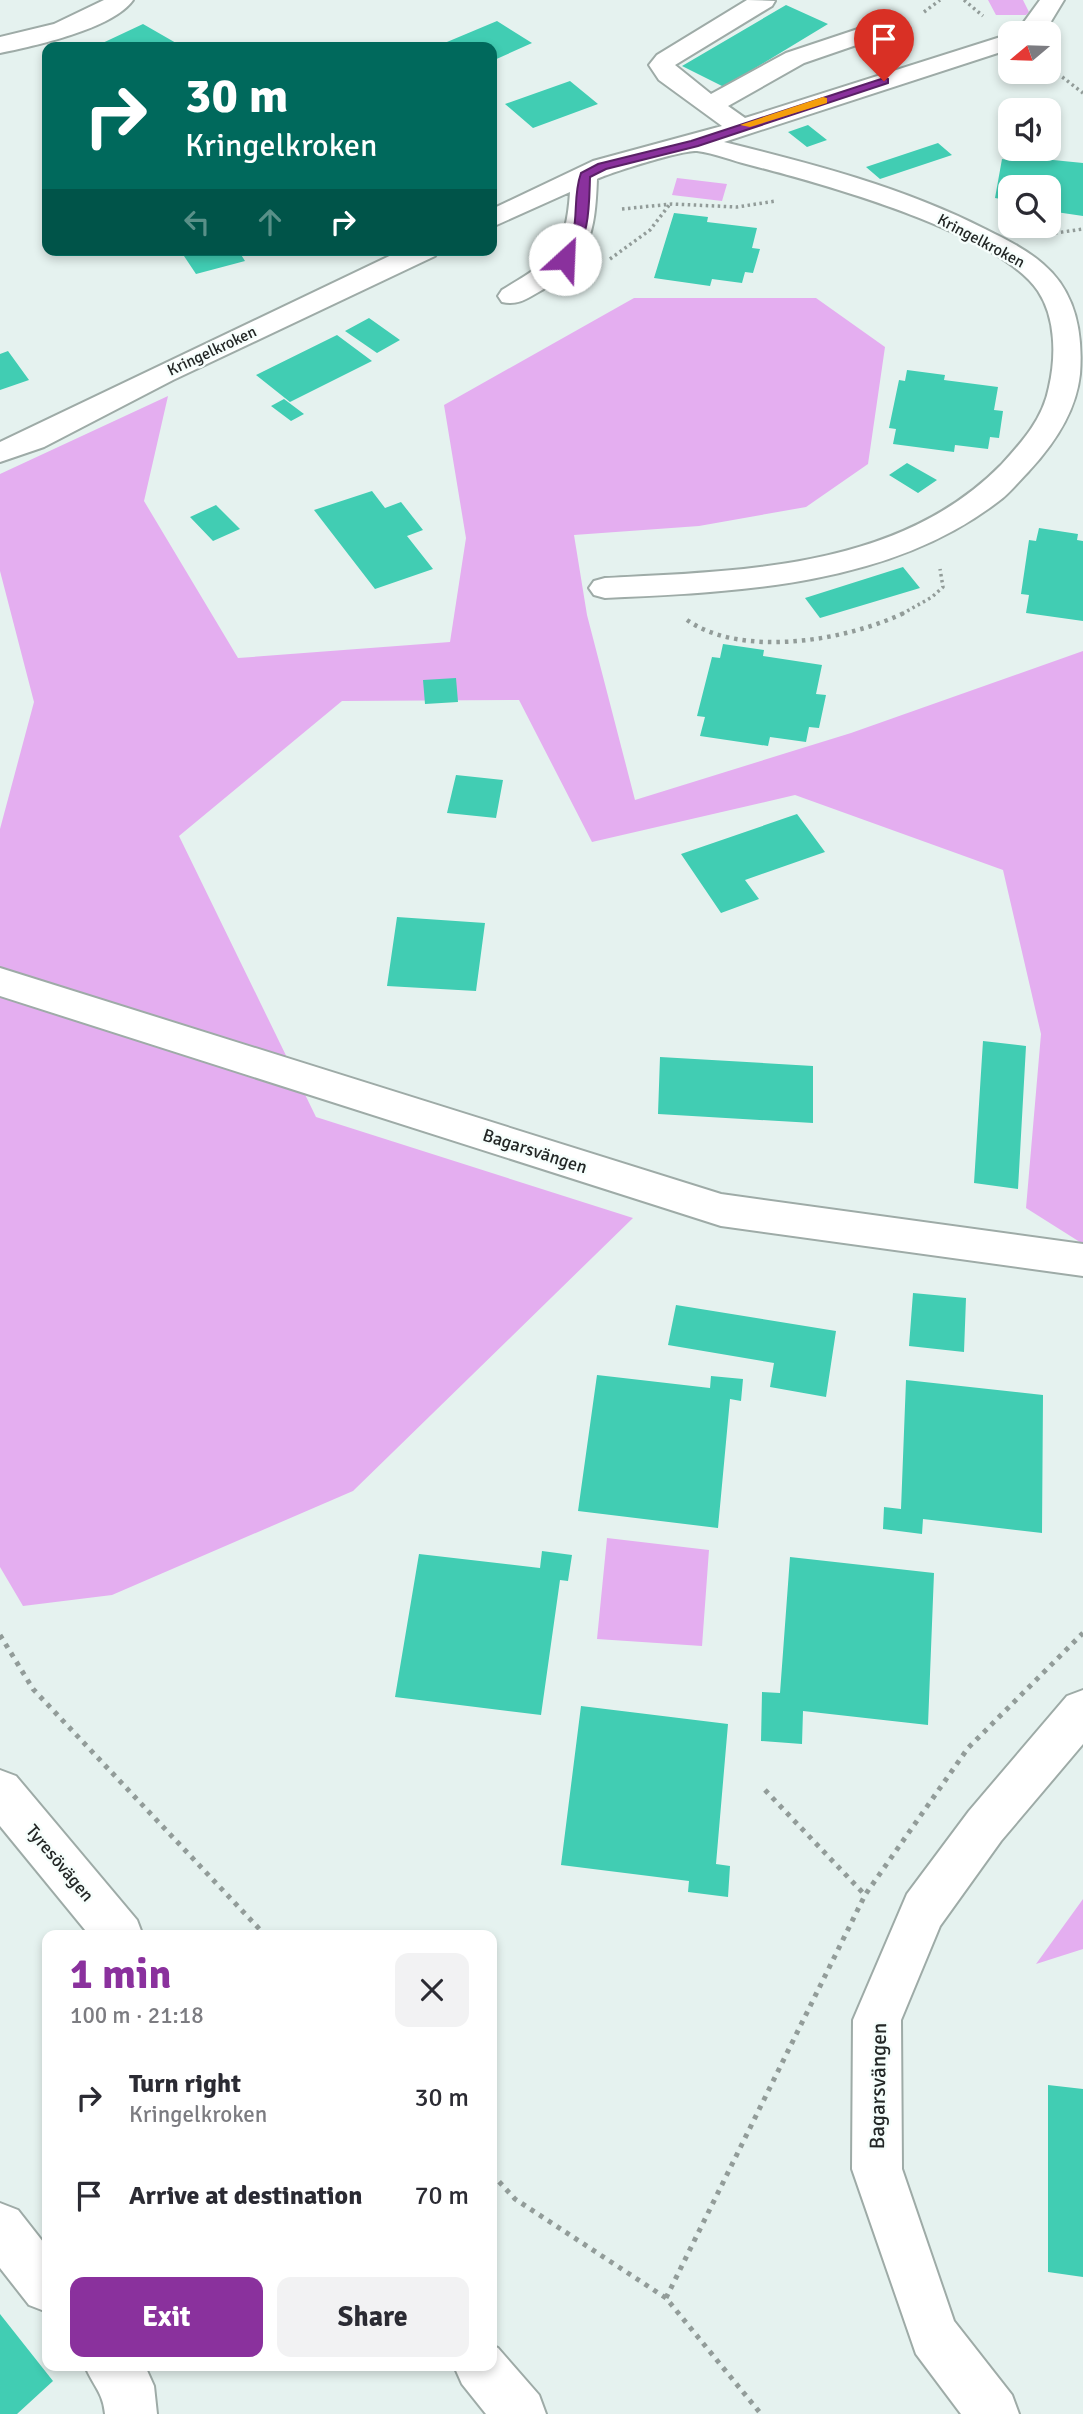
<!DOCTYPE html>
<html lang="en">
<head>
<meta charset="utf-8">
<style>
	:root { --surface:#fff; --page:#f2f2f3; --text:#2b2b33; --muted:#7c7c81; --accent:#8a319d }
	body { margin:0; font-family:Signika,sans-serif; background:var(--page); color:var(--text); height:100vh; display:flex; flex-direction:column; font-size:26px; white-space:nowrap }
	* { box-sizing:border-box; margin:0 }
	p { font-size:23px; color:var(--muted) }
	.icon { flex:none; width:38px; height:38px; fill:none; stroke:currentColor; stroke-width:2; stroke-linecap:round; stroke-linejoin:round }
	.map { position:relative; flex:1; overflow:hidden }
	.drawer { position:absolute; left:42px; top:1930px; width:455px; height:441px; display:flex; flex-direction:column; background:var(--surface); border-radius:14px; box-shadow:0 4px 10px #0003 }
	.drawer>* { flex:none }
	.banner { position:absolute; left:42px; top:42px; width:455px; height:214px; border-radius:14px; box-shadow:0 4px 10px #0003; background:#00695c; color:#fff; overflow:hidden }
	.needle { width:46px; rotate:251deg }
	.buttons { position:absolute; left:998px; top:21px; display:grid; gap:14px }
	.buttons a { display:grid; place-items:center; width:63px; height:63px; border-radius:14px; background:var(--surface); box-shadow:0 4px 10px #0003; font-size:35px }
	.pin { position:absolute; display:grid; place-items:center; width:60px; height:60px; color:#fff; margin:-72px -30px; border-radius:50% 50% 50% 0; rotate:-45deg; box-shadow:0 0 7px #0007 }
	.pin .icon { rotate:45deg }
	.me { position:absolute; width:77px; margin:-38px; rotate:25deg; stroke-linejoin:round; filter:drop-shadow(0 0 5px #0008) }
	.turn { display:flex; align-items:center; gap:24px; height:147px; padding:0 28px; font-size:32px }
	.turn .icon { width:91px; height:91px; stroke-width:2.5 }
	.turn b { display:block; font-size:49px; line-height:60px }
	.lanes { display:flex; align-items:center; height:66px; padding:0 28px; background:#0003; justify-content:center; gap:35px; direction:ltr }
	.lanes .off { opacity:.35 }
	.round { display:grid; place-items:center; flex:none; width:74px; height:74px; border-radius:14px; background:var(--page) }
	.headline { display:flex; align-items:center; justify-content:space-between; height:119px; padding:0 28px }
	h1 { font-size:42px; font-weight:700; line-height:52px; color:var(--accent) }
	.cta { display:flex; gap:14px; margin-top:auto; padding:14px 28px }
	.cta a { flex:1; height:80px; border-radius:14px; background:var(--accent); color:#fff; font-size:28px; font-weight:700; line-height:80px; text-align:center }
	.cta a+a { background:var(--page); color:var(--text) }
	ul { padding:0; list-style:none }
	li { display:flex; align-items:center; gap:21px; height:98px; padding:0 28px }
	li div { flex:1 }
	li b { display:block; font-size:26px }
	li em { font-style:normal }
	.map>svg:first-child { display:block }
	.green { fill:#e4aef0 }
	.building { fill:#41cdb3 }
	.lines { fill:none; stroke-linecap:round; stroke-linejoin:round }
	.minor-casing { stroke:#9eaba7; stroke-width:4 }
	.major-casing { stroke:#9eaba7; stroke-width:4 }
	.path-far2 { stroke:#929c99; stroke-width:3.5; stroke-dasharray:2.5 3.5; stroke-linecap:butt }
	.path-far1 { stroke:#929c99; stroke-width:4.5; stroke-dasharray:3.5 5; stroke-linecap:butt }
	.path { stroke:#929c99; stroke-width:5; stroke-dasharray:4.5 6; stroke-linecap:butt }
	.minor { fill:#fff; fill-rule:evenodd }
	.major { fill:#fff; fill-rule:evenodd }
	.route { fill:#8a319d; stroke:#5a2066; stroke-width:2 }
	.slow { fill:#f59e0b }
	.labels { text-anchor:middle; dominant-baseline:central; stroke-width:5; stroke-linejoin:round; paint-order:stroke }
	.far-street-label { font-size:16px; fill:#232726; stroke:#f6fefc }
	.street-label { font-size:18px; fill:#232726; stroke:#f6fefc }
	.near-street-label { font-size:21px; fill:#232726; stroke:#f6fefc }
</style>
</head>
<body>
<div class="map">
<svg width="1083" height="2414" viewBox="0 0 1083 2414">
	<rect width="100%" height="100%" fill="#e5f2ef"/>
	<path class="green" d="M988,0H1023L1029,12L1026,15H996Z
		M677,178L727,184L722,201L672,195Z
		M634,298H816L885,347L868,464L806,507L699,526L574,535L587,615L635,800L851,733L1083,651V1244L1026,1208L1041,1034L1003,870L795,795L592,842L519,700L342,701L179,836L316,1117L633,1218L353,1491L112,1595L23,1606L0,1567V829L34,702L0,571V474L168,396L144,501L238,658L450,642L466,538L444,405Z
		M607,1538L709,1550L702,1646L597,1639Z
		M1083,1899V1949L1036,1964Z"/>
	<path class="building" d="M786,5L828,24L724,87L682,66Z
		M497,21L532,43L492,61V47H435Z
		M143,24L183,47H94Z
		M570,81L598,104L533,128L505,104Z
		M808,125L827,140L807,147L788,132Z
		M938,143L952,155L880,179L866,167Z
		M1010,150L1044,154L1043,159L1083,163V216L1056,212L1055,219L1048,218V187H1010V214L999,212L1001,199L995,198L1002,159L1008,160Z
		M674,213L708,217L707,222L757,228L752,248L760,249L753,273L745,272L742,283L712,279L710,286L654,278Z
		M180,250H238L245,261L196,274Z
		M369,318L400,340L377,353L345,331Z
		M337,335L372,361L290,402L256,375Z
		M8,351L29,380L0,390V354Z
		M907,370L945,375L944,380L998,387L994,410L1003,411L999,438L990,437L988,449L955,445L954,452L893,444L896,429L889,428L899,380L905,381Z
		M284,399L304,414L291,421L271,406Z
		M907,463L937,480L918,493L889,475Z
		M372,491L385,508L401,502L423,530L407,536L433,569L375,589L314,510Z
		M216,505L240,529L213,541L190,517Z
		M1039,528L1078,534L1077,540L1083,541V621L1026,613L1029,595L1021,594L1029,540L1036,541Z
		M903,567L920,588L820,618L805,598Z
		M723,644L764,650L763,656L822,665L816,694L826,695L819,728L809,727L806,742L770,737L768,746L700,736L705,717L697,716L712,657L720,658Z
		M456,678L458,702L425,704L423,680Z
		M456,775L503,780L496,818L447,813Z
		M797,814L825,852L745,880L759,899L721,913L681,854Z
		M397,917L485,923L476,991L387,986Z
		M983,1041L1026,1046L1018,1189L974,1183Z
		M660,1057L813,1066V1123L658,1114Z
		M913,1293L966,1298L964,1352L909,1346Z
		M676,1305L836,1331L826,1397L770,1387L774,1363L668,1345Z
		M597,1375L710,1388L711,1376L743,1379L741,1401L730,1399L718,1528L578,1511Z
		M906,1380L1043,1395L1042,1533L923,1519L922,1534L883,1529L884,1507L901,1509Z
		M542,1551L572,1555L568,1581L560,1580L541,1715L395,1697L419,1554L540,1568Z
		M790,1557L934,1573L928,1725L803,1711L802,1744L761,1741L762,1692L780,1693Z
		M581,1706L728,1724L716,1864L730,1866L728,1897L688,1892L689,1881L561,1865Z
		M1048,2085L1083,2089V2277L1048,2272Z
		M0,2314L53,2381L17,2414H0Z"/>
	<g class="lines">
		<g class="minor-casing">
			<path id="minor" d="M104,0H133C113,29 34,46 0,53V37L54,24Z
				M747,0L775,1L772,6L675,65L711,94L786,53L891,18L900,20L903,25L900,30L804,63L728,106L745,118L1010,34V49L724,142C813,164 902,187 985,229C1005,239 1026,249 1043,264C1076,292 1083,333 1080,374C1076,412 1054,444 1029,471C1019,481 1010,493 999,501C889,586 739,592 605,598L594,595L589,588L594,581L605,578C741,571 899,569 1001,465C1022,442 1043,419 1049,387C1056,357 1056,318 1038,291C998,232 820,183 750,165C733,161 714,153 697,151C682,150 612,172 597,179C595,233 590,260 542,290C528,298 518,306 502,302L498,296L502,290C551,260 566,253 570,192L492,227V209L593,161L722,126L659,80L649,65L657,55Z
				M1040,0H1064L1044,33H1016Z
				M402,250H439L435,256L173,380L44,447L0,462V442Z
				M0,968L721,1194L1083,1244V1276L721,1226L0,996Z
				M1083,1690V1744L1001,1841L940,1926L901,2020L902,2169L954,2321L1012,2395L1019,2414H961L916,2354L852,2169L853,2020L907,1894L969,1811L1067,1696Z
				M0,2203L18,2210L47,2247V2312L29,2305L0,2268Z
				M85,2366H145L154,2386L157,2414H105C103,2392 93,2386 85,2366Z"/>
		</g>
		<g class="major-casing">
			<path id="major" d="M0,1770L16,1776L137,1920L143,1936H90L0,1826Z
				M492,2345L498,2348L539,2395L546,2414H486L462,2384L454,2366H492Z"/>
		</g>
		<path class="path-far2" d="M964,0L983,16
			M924,12L940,0
			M1048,66L1083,93
			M622,209L672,204L737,207L776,201
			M1049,234L1083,229
			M610,259L650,230L670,204
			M902,614L932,597L943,587L940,569"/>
		<path class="path-far1" d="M687,620C743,659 849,640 906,612"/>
		<path class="path" d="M0,1635L33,1689L266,1936
			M765,1790L865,1895
			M492,2174L515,2199L666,2298L761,2414
			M666,2298L865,1895L968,1748L1083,1633"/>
		<use href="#minor" class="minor"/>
		<use href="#major" class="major"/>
	</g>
	<path class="route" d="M884,78L888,79V83L698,146L606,169L590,177C589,206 590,239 569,262L560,259C584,229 570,204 581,173L598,164L691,141Z"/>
	<path class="slow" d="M823,97L827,98V103L750,127L740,125Z"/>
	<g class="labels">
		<g class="far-street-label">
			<text transform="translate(981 241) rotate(28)">Kringelkroken</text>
			<text transform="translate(212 351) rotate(-25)">Kringelkroken</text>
		</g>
		<g class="street-label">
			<text transform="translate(535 1151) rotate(18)">Bagarsvängen</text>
			<text transform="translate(60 1863) rotate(50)">Tyresövägen</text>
		</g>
		<g class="near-street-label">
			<text transform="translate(878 2086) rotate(-89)">Bagarsvängen</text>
		</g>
	</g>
</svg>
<div class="buttons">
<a><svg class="needle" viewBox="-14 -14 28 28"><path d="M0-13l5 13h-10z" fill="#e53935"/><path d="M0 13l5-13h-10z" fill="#7c7c81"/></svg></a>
<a><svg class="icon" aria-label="sound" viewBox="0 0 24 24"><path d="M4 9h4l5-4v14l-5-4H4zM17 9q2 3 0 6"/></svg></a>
<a><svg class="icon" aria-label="search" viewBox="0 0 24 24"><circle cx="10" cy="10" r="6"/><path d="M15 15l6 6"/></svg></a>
</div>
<div class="pin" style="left:884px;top:81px;background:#d93025"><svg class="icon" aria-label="arrive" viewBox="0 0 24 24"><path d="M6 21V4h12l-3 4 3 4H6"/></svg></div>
<svg class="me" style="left:565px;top:259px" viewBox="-20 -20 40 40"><circle r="19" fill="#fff"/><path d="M0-13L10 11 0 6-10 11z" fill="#8a319d"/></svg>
<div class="banner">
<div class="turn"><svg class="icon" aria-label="right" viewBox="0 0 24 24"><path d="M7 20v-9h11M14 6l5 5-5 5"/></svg><div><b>30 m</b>Kringelkroken</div></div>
<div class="lanes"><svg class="icon off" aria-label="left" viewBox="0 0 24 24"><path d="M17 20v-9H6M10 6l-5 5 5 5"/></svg><svg class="icon off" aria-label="ahead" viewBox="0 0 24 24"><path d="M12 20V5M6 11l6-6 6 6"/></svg><svg class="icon" aria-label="right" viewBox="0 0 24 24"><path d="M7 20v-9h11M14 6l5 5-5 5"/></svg></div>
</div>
<section class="drawer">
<div class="headline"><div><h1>1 min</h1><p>100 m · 21:18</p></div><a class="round"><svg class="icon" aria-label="close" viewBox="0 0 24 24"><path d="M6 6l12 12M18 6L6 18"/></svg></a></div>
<ul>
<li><svg class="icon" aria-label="right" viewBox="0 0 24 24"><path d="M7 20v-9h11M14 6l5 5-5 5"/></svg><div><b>Turn right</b><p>Kringelkroken</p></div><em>30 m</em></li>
<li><svg class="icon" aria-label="arrive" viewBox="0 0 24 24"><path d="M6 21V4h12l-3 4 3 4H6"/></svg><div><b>Arrive at destination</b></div><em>70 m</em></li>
</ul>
<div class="cta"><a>Exit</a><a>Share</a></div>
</section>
</div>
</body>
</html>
